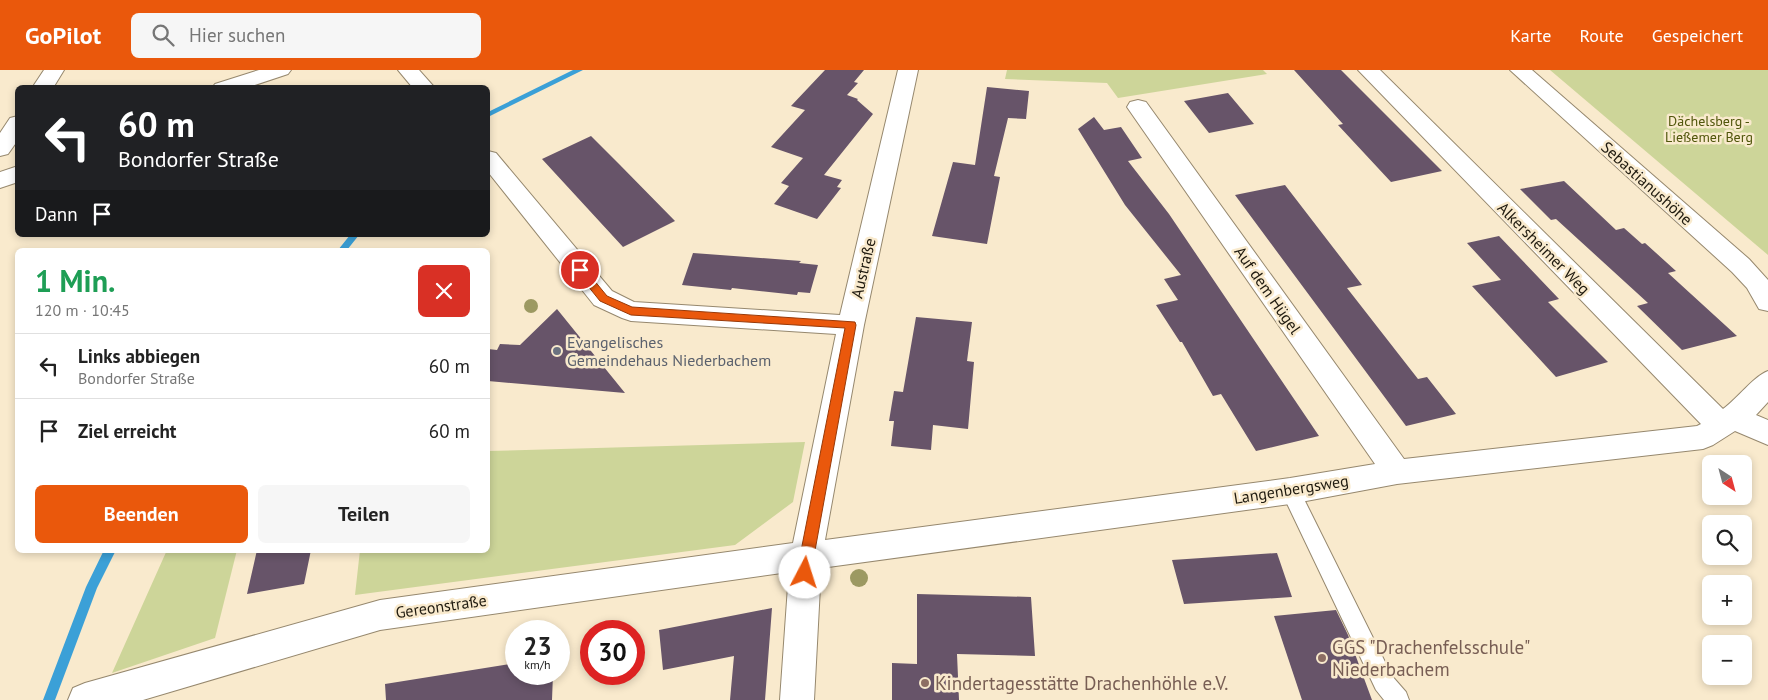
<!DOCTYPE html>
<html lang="de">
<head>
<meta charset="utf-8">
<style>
	:root { --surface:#fff; --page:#f6f6f6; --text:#222; --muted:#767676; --line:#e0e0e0; --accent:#ea580c }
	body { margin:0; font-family:"PT Sans",sans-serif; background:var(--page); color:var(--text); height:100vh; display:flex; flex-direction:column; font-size:19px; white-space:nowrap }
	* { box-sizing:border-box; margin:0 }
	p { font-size:16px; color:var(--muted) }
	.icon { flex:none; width:28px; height:28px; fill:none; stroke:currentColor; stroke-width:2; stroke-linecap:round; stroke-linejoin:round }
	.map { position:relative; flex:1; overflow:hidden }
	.sheet { position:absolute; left:15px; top:178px; width:475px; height:305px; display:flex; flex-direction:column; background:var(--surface); border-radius:8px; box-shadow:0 2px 8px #0003 }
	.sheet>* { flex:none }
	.top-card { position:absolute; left:15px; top:15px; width:475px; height:152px; border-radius:8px; box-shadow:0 2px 8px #0003; background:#202124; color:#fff; overflow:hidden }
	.needle { width:32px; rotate:144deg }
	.fabs { position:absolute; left:1702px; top:385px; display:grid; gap:10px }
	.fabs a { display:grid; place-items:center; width:50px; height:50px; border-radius:8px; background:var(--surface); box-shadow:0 2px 8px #0003; font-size:25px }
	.speed { position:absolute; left:505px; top:550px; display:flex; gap:10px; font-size:25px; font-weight:700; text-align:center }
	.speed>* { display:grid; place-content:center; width:65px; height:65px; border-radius:50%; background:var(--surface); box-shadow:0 2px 8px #0003; line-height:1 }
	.speed small { font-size:12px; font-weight:400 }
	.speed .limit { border:8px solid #d22; background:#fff; color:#111 }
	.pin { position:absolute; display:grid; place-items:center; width:42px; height:42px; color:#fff; margin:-21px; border:2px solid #fff; border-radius:50%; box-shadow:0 1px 5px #0007 }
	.me { position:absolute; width:55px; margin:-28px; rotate:5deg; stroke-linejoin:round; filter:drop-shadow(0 0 4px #0008) }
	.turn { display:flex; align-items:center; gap:18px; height:105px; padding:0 20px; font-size:22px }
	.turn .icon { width:65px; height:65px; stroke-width:2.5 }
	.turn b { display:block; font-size:35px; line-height:42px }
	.then { display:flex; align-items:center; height:48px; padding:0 20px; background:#0003; gap:10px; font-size:19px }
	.round { display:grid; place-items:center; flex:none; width:52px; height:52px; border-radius:8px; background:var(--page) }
	.summary { display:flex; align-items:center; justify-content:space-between; height:85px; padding:0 20px }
	h1 { font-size:30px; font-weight:700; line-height:38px; color:#1e9e55 }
	.primary-button { display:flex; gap:10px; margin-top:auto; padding:10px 20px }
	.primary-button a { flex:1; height:58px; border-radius:8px; background:var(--accent); color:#fff; font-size:20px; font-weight:700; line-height:58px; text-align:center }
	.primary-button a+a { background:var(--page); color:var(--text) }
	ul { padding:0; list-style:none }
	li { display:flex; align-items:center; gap:15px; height:65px; padding:0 20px; border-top:1px solid var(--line) }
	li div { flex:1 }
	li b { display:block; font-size:19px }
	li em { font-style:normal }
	header { display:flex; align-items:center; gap:30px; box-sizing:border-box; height:70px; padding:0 25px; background:var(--accent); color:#fff }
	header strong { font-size:24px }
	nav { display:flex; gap:28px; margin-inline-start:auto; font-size:18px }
	.search { width:350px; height:45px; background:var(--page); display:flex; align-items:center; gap:12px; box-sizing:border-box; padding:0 18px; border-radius:8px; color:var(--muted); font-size:19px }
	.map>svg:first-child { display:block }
	.green { fill:#cdd599 }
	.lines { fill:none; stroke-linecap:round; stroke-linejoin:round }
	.stream { fill:#3ba0d7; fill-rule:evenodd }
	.building { fill:#675469 }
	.lane-casing { stroke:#96886e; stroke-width:2 }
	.street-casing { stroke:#96886e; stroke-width:2 }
	.lane { fill:#fff; fill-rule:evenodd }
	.street { fill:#fff; fill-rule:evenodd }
	.tree { fill:#9c9962 }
	.route { fill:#ea580c; stroke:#983908 }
	.worship-dot { fill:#6b7280; stroke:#f9eacd; stroke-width:2 }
	.education-dot { fill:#8d6e63; stroke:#f9eacd; stroke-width:2 }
	.labels { text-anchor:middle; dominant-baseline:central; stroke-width:5; stroke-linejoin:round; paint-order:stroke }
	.far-park-label { font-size:14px; fill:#50560b; stroke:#f9eacd }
	.street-label { font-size:16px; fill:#1f1a0f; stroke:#f9eacd }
	.worship-label { font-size:16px; fill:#5b616d; stroke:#f9eacd; text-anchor:start }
	.near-education-label { font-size:19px; fill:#785e54; stroke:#f9eacd; text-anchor:start }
</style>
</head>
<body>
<header>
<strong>GoPilot</strong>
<div class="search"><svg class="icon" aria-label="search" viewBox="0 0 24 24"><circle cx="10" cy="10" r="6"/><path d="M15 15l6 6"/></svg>Hier suchen</div>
<nav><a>Karte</a><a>Route</a><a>Gespeichert</a></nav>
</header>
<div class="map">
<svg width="1768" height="630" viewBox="0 0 1768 630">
	<rect width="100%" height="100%" fill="#f9eacd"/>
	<path class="green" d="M1007,0H1263L1267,4L1118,28L1107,13L1005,9Z
		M1550,0H1768V185Z
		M805,372L793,432L735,475L355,525L360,480H488V381Z
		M167,480H237L215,568L112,603Z"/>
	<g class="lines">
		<path class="stream" d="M573,0H583L488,47V42Z
			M350,165H359L347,180H338Z
			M104,480H116L97,518L55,630H43L86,517Z"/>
	</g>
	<path class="building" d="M825,0H864L854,12L858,13L847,25L858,29L857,30L873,44L824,105L842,110L837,117L841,118L817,149L774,134L789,116L781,113L803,88L771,77L805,40L791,36Z
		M1294,0H1341L1442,101L1391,112L1338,55L1343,54Z
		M987,17L1029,21L1026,49L1008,48L994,106L1000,107L987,174L932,166L953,92L975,95Z
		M1228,23L1254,54L1209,63L1184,31Z
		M1094,47L1104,60L1121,57L1142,88L1128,91L1169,144L1319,366L1256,381L1221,324L1213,326L1182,272H1180L1156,235L1178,230L1164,209L1181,205L1125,135L1078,59Z
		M591,66L620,95L675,151L623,177L542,89Z
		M1564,111L1616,160L1624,158L1642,174L1645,173L1676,201L1668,203L1737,266L1682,280L1637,236L1648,233L1556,149L1551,150L1520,119Z
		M1285,115L1362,215L1347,218L1418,309L1427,307L1456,344L1406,356L1235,125Z
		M1499,166L1559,229L1548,232L1608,292L1556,307L1472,216L1501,210L1467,173Z
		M693,183L801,191L799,193L818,195L810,223L798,222L797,225L732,218L731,220L682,215Z
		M557,239L625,323L488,311V279L497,280L500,274L520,275Z
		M916,247L972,252L967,291L974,292L968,359L933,355L931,380L891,376L894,351H889L894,321L903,322Z
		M257,480H311L304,514L247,524Z
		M1277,483L1292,527L1184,534L1172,490Z
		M917,524L1031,527L1035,586L957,584L959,630H892V593L917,594Z
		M772,538L765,630H730L734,586L663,600L659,560Z
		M1336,540L1348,565L1372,630H1302L1274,546Z
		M516,593V604H553L552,630H386L385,614Z"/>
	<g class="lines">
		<g class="lane-casing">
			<path id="lane" d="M1290,413L1297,415L1392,606L1406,622L1409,630H1384L1376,620L1281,421L1283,415Z"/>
		</g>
		<g class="street-casing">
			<path id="street" d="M44,0H64L53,18H32Z
				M259,0H291L288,4L246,18H212L215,14Z
				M398,0H419L435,18H413Z
				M898,0H918L864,255L825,470L1290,408L1375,394L1127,37L1130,32L1138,30L1146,32L1404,389L1697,356L1701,354L1358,0H1380L1723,339C1737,329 1754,306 1768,301V332L1756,345L1768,350V375L1735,361L1713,375L1703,379L1397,414L1290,434L821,498L814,630H780L789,502L380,560L143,630H68L73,618L85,613L380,530L793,473L836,264L631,251L622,248L594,235L488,102V81L496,83L612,221L634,232L840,245Z
				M1510,0H1532L1749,189L1768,210V241L1759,239L1747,218L1732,202Z
				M18,46V70L8,84L0,86V63L10,48Z
				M18,96V112L0,118V102Z"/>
		</g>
		<use href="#lane" class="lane"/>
		<use href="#street" class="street"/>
	</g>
	<g class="tree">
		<circle cx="531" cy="236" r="7"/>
		<circle cx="859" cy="508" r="9"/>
	</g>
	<path class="route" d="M580,197L584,198L607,226L632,237L855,252L856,255L810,508L805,509L801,508L799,503L800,486L845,258L631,245L600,231L575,200Z"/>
	<circle class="worship-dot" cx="557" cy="281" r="5"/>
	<g class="education-dot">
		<circle cx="1322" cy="588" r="5"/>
		<circle cx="925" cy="613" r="5"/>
	</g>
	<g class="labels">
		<g class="far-park-label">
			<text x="1709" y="51">Dächelsberg -<tspan x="1709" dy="16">Ließemer Berg</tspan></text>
		</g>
		<g class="street-label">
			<text transform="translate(1647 113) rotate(42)">Sebastianushöhe</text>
			<text transform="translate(1544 178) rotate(45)">Alkersheimer Weg</text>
			<text transform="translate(863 198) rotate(-77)">Austraße</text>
			<text transform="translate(1268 220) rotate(55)">Auf dem Hügel</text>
			<text transform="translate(1291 419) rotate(-9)">Langenbergsweg</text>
			<text transform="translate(441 536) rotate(-8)">Gereonstraße</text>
		</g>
		<g class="worship-label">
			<text x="567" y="272">Evangelisches<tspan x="567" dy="18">Gemeindehaus Niederbachem</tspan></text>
		</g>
		<g class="near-education-label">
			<text x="1332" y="577">GGS "Drachenfelsschule"<tspan x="1332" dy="22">Niederbachem</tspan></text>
			<text x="935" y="613">Kindertagesstätte Drachenhöhle e.V.</text>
		</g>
	</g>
</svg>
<div class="fabs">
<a><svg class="needle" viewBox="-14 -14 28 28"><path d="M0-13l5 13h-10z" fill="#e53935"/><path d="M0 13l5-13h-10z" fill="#767676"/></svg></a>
<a><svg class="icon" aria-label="search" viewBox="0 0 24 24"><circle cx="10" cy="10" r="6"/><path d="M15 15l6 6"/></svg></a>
<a>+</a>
<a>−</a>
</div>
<div class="speed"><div>23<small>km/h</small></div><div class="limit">30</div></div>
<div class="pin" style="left:580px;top:200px;background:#d93025"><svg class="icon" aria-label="arrive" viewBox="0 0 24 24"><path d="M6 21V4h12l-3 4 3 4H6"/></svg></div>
<svg class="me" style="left:805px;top:503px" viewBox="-20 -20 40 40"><circle r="19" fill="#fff"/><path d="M0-13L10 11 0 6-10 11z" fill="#ea580c"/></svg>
<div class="top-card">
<div class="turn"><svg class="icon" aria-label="left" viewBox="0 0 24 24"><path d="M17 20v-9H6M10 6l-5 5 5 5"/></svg><div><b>60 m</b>Bondorfer Straße</div></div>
<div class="then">Dann<svg class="icon" aria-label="arrive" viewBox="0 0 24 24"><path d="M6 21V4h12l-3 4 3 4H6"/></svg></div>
</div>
<section class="sheet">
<div class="summary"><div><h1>1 Min.</h1><p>120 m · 10:45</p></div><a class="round" style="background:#d93025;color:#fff"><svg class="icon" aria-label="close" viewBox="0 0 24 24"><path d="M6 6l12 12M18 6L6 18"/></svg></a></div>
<ul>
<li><svg class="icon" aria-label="left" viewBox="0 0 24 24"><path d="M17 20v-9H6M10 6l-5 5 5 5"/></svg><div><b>Links abbiegen</b><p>Bondorfer Straße</p></div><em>60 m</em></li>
<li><svg class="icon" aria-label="arrive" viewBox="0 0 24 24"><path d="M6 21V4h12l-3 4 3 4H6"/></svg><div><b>Ziel erreicht</b></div><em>60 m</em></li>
</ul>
<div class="primary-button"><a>Beenden</a><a>Teilen</a></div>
</section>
</div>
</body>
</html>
